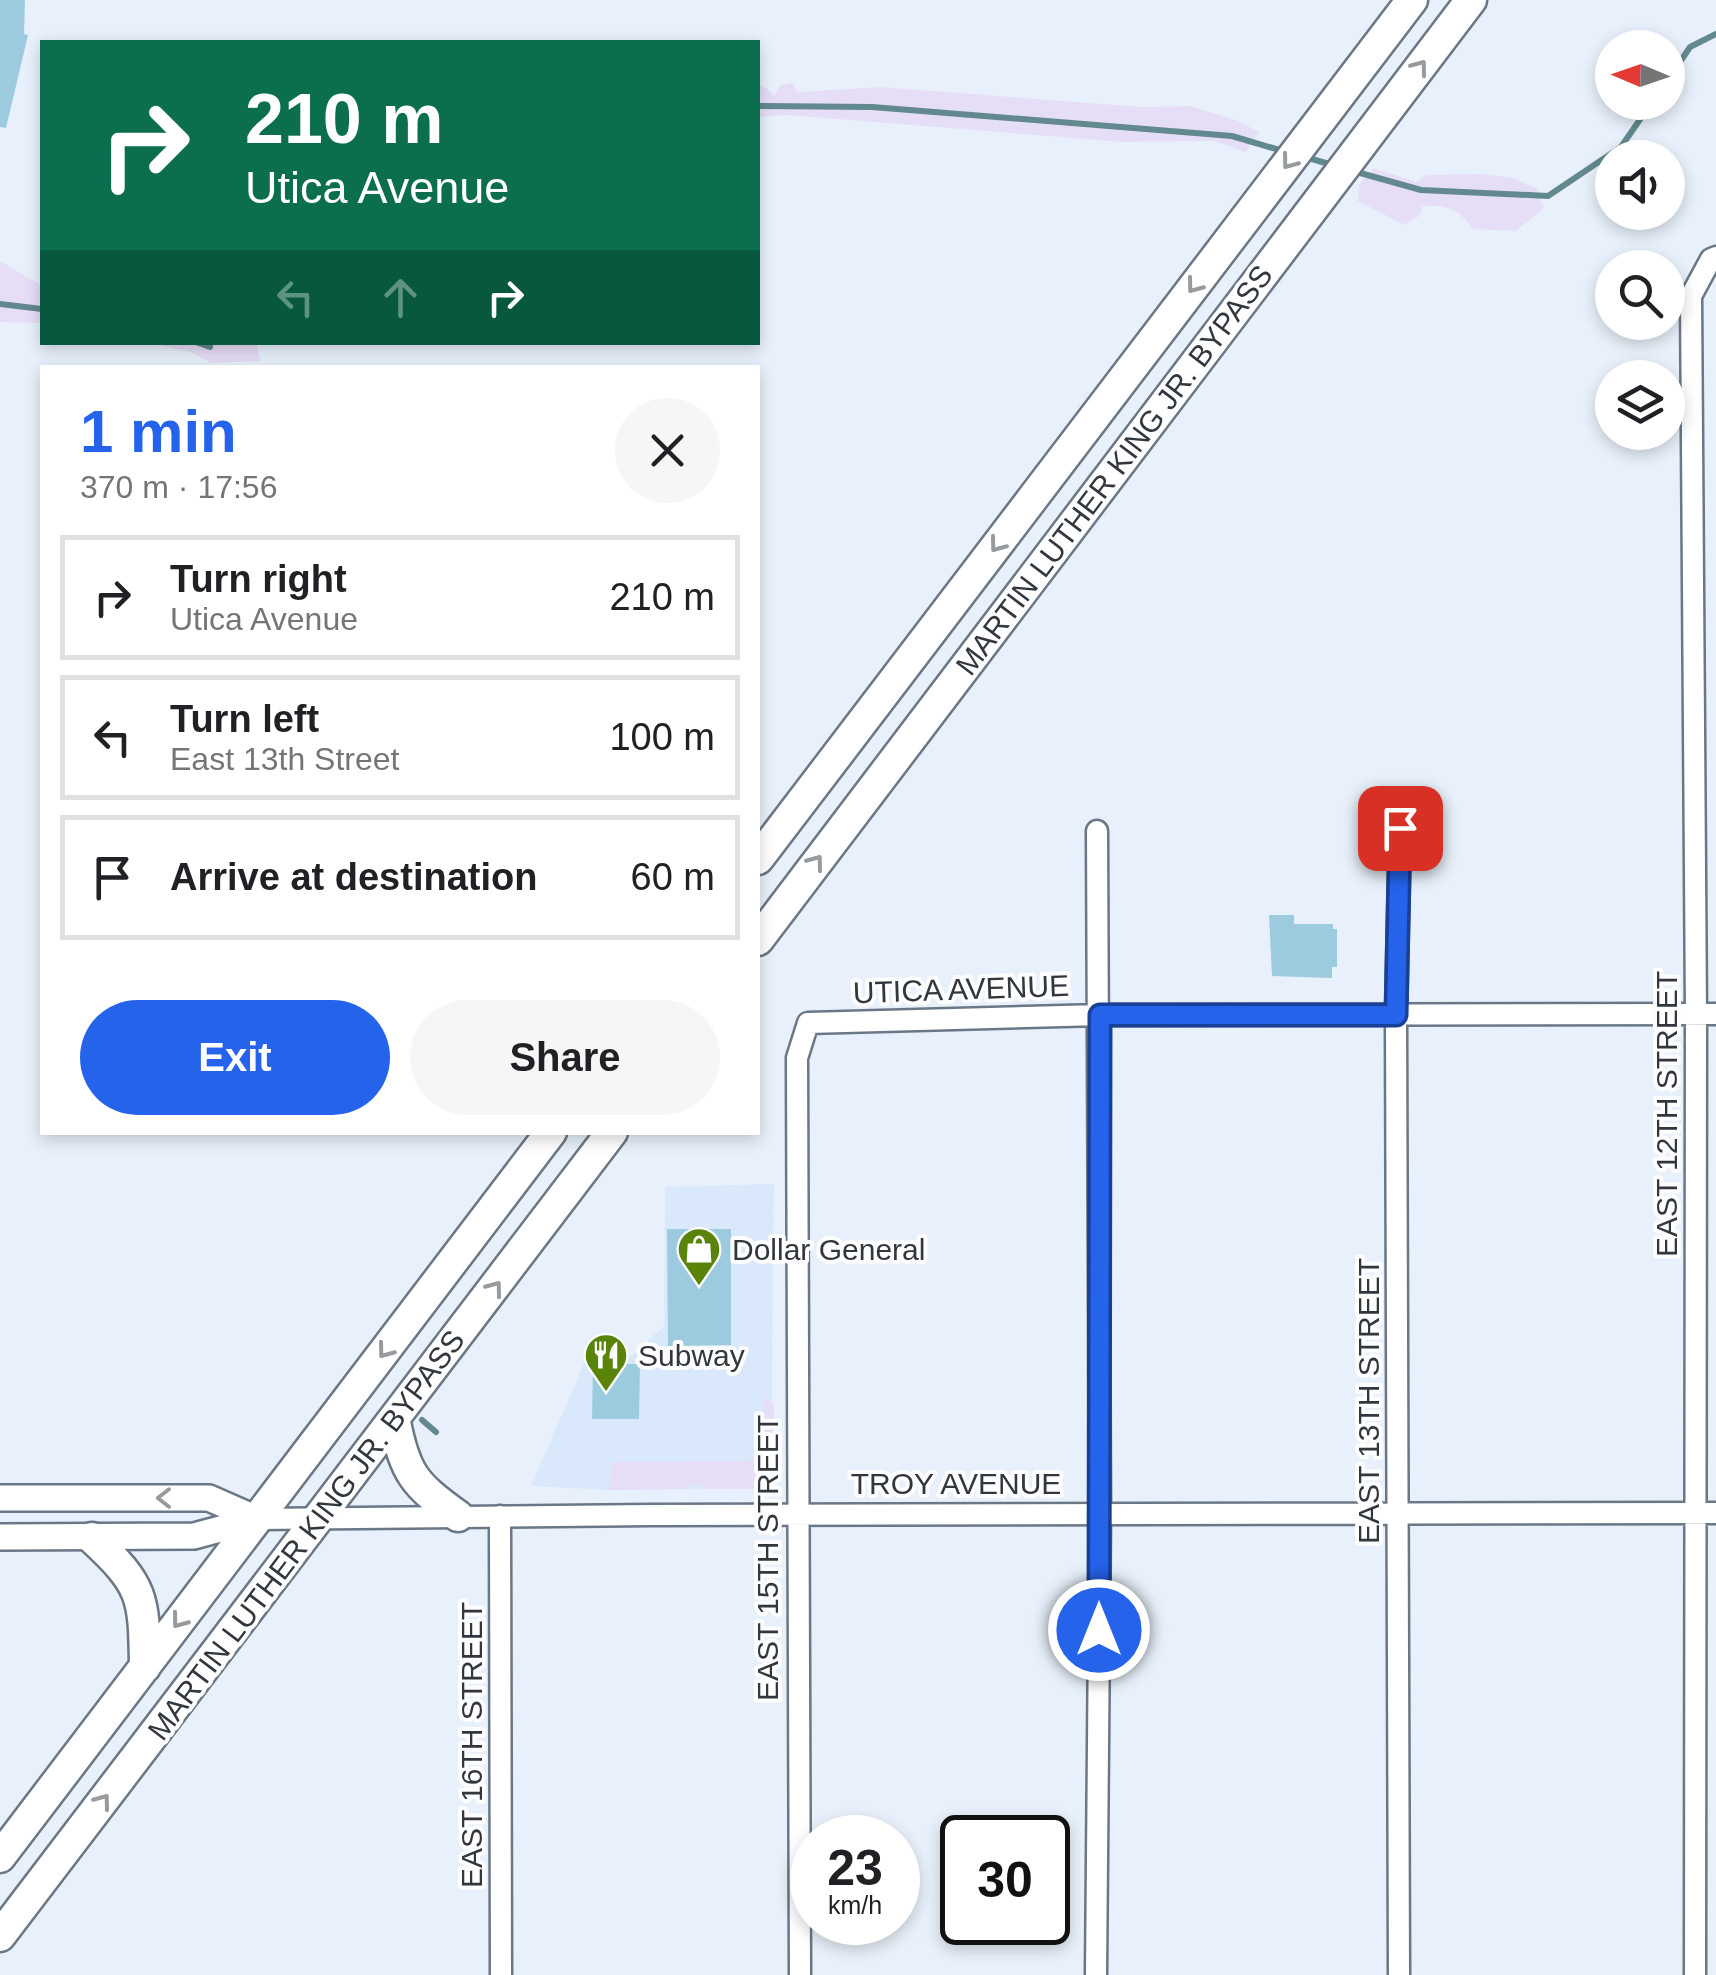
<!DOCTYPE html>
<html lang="en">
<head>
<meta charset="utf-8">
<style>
	:root { --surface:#fff; --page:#f6f6f6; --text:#202124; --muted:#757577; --line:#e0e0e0; --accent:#2563eb }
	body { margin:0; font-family:Helvetica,sans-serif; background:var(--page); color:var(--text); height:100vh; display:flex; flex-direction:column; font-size:38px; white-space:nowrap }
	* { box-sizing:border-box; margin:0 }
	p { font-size:32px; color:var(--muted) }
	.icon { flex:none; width:55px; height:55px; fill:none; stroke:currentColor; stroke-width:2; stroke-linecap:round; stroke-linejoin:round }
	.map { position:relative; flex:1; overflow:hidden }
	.sheet { position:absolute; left:40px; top:365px; width:720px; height:770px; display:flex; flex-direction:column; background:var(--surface); border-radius:0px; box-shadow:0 5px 15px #0003 }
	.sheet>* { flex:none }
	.hud { position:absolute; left:40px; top:40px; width:720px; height:305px; border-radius:0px; box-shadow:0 5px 15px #0003; background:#0b6e4f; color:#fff; overflow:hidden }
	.needle { width:65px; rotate:272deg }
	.buttons { position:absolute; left:1595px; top:30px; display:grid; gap:20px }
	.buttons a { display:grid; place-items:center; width:90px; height:90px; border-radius:50%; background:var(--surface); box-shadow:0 5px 15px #0003; font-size:50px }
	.speed { position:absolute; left:790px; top:1815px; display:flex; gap:20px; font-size:50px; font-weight:700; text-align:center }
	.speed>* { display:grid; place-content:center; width:130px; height:130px; border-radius:50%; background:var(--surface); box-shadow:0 5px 15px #0003; line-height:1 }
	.speed small { font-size:25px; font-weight:400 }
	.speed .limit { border:5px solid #111; border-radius:15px; background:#fff; color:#111 }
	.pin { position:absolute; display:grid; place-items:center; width:85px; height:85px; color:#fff; margin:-42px; border-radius:20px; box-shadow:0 5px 15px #0006 }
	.me { position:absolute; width:110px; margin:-55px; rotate:0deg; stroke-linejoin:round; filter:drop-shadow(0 0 8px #0008) }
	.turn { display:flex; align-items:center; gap:35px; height:210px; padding:0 40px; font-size:45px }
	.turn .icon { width:130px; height:130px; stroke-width:2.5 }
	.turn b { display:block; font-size:70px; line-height:85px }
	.lanes { display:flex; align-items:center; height:95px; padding:0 40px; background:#0003; justify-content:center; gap:50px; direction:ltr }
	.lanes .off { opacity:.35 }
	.round { display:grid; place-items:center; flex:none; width:105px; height:105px; border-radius:52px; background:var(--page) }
	.summary { display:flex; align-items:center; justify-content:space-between; height:170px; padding:0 40px }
	h1 { font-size:60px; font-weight:700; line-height:75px; color:var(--accent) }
	.action { display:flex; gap:20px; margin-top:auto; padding:20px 40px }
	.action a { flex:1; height:115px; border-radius:60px; background:var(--accent); color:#fff; font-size:40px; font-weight:700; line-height:115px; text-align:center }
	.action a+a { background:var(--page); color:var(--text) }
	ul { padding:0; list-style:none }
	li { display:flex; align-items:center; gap:30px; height:125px; margin:0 20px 15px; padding:0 20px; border:5px solid var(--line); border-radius:0px }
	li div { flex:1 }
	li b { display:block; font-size:38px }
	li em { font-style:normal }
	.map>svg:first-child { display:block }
	.built { fill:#d9e9fb }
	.green { fill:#e6ddf7 }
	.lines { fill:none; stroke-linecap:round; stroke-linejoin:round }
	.stream { stroke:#62898e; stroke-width:6 }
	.building { fill:#9ccbe0 }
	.minor-casing { stroke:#6a7786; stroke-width:25 }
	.major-casing { stroke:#6a7786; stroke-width:30 }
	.highway-casing { stroke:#6a7786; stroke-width:35 }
	.minor { stroke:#fff; stroke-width:20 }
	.major { stroke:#fff; stroke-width:25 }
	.highway { stroke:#fff; stroke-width:30 }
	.oneway { stroke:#989b9e }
	.route-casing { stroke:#184099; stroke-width:25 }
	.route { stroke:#2563eb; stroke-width:18 }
	.labels { text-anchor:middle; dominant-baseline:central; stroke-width:8; stroke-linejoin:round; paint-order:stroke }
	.street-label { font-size:30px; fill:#32373e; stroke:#fdfdfd }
	.poi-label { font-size:30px; fill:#32373e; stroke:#fdfdfd; text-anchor:start }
</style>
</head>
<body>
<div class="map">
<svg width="1716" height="1975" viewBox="0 0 1716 1975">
	<rect width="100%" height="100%" fill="#e8f1fb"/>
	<path class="built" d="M774,1184L771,1488L608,1490L531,1486L586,1359L629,1358L664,1326L665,1187Z"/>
	<path class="green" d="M758,83L775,95L781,85L792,83L798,92L880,87L1142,107L1190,106L1236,120L1259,132L1246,152L1214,141L1123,142L787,115L758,117Z
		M1374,168L1416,182L1426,175L1481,174L1513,178L1536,188L1544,208L1516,231L1473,229C1458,209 1449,205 1423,206L1420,215L1404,225L1358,201L1359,185Z
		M0,261L42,286V323L0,322Z
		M150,343H256L261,361L211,363L191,352Z
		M764,1395L774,1405V1479L769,1489H702L701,1484H689L688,1489L608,1490L613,1462L753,1461L754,1448L764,1446Z"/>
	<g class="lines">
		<path class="stream" d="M1668,80L1690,47L1716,34
			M758,106L872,107L1232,136L1283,151
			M1305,157L1336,166
			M1353,171L1421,190L1548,196L1621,147L1652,102
			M0,304L42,309
			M196,342L210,347V342
			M422,1420L436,1432"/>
	</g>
	<path class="building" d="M0,0H25L24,34L28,35L6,128L0,127Z
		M1269,915H1294V924H1333V929H1337V967H1332V978L1272,976Z
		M667,1229H731V1345L668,1346Z
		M593,1364H640L639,1419H592Z"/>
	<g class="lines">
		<g class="minor-casing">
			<path id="minor" d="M500,1516L501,1975
				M257,1519L651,1515L1716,1513
				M800,1975L797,1058L808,1023L1100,1015L1716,1014
				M1096,1975L1100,1514L1097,831
				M1399,1975L1396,1015L1400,827
				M1695,1975L1696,1014L1691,296L1711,259L1716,257"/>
		</g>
		<g class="major-casing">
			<path id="major" d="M0,1498H209L257,1519
				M0,1537L194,1536L257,1519"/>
		</g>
		<g class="highway-casing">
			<path id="highway" d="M758,859L1412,0
				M758,940L1471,0
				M395,1422C405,1474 415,1485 458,1516
				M92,1538C144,1586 144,1597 145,1667
				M0,1857L551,1132
				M0,1936L612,1132"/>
		</g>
		<use href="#minor" class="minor"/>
		<use href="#major" class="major"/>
		<use href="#highway" class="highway"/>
	</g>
	<defs><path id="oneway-chevron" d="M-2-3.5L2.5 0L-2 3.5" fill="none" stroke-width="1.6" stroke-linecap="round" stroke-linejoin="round" transform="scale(2.5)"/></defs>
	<g class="oneway">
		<use href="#oneway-chevron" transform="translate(1420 67) rotate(-53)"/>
		<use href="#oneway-chevron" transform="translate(1289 162) rotate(127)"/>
		<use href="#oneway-chevron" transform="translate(1194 286) rotate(127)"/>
		<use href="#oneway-chevron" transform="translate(997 545) rotate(127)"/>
		<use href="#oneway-chevron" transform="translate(816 862) rotate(-53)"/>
		<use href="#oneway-chevron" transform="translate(495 1288) rotate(-53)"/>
		<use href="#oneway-chevron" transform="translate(385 1351) rotate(127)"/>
		<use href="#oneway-chevron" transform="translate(164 1498) rotate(180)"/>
		<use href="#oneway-chevron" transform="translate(179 1621) rotate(127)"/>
		<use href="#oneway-chevron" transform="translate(103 1801) rotate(-53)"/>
	</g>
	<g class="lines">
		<g class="route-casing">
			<path id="route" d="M1099,1630L1100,1015H1396L1400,828"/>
		</g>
		<use href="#route" class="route"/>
	</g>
	<defs>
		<g id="shop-pin" transform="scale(2.25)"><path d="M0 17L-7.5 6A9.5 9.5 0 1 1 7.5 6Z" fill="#5a830a" stroke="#fdfdfd"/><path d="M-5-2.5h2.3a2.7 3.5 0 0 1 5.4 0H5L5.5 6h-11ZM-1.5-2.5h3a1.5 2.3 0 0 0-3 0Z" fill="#fff"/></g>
		<g id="restaurant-pin" transform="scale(2.25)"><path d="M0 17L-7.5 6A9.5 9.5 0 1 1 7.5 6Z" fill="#5a830a" stroke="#fdfdfd"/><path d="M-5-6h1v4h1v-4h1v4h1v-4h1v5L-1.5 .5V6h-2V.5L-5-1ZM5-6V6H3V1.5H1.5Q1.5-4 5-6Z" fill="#fff"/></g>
	</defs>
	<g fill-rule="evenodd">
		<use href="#shop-pin" x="699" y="1249"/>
		<use href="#restaurant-pin" x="606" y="1355"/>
	</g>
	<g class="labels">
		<g class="street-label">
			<text transform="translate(1114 470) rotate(-53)">MARTIN LUTHER KING JR. BYPASS</text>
			<text transform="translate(961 989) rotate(-2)">UTICA AVENUE</text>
			<text transform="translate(1666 1114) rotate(-90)">EAST 12TH STREET</text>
			<text transform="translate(1368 1401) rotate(-90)">EAST 13TH STREET</text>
			<text x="956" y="1483">TROY AVENUE</text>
			<text transform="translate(306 1535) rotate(-53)">MARTIN LUTHER KING JR. BYPASS</text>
			<text transform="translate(767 1558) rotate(-90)">EAST 15TH STREET</text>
			<text transform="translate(471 1745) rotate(-90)">EAST 16TH STREET</text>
		</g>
		<g class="poi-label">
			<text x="732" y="1249">Dollar General</text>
			<text x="638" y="1355">Subway</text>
		</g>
	</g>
</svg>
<div class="buttons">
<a><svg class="needle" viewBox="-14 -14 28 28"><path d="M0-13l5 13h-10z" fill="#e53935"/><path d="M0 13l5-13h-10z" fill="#757577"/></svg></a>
<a><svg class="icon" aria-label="sound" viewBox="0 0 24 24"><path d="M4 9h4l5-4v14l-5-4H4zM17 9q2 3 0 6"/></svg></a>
<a><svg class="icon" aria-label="search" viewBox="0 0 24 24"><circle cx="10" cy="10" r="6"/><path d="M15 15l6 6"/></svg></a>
<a><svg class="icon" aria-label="layers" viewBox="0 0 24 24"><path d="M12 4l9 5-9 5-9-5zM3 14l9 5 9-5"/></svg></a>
</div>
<div class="speed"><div>23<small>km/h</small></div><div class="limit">30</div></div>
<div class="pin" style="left:1400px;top:828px;background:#d93025"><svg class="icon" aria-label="arrive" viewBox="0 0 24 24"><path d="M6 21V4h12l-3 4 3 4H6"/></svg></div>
<svg class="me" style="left:1099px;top:1630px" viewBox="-20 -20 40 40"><circle r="17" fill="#2563eb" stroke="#fff" stroke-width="3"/><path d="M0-11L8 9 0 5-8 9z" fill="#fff"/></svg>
<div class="hud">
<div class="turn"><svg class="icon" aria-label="right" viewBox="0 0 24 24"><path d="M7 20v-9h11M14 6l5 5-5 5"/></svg><div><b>210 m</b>Utica Avenue</div></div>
<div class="lanes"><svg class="icon off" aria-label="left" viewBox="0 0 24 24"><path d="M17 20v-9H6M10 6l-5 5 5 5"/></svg><svg class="icon off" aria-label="ahead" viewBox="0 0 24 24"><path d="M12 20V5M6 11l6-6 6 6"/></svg><svg class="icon" aria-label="right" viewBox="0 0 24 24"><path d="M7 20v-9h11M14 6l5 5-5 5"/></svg></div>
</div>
<section class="sheet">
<div class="summary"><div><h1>1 min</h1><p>370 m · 17:56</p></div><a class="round"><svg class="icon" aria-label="close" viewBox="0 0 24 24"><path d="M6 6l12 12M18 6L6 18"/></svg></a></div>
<ul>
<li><svg class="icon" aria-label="right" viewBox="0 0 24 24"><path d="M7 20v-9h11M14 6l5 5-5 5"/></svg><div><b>Turn right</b><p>Utica Avenue</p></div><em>210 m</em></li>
<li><svg class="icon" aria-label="left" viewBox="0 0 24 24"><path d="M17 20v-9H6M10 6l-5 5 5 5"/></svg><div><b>Turn left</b><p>East 13th Street</p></div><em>100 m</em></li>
<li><svg class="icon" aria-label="arrive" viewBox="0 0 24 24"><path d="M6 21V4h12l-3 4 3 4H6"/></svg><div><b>Arrive at destination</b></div><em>60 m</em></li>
</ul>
<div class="action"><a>Exit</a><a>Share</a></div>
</section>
</div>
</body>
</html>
